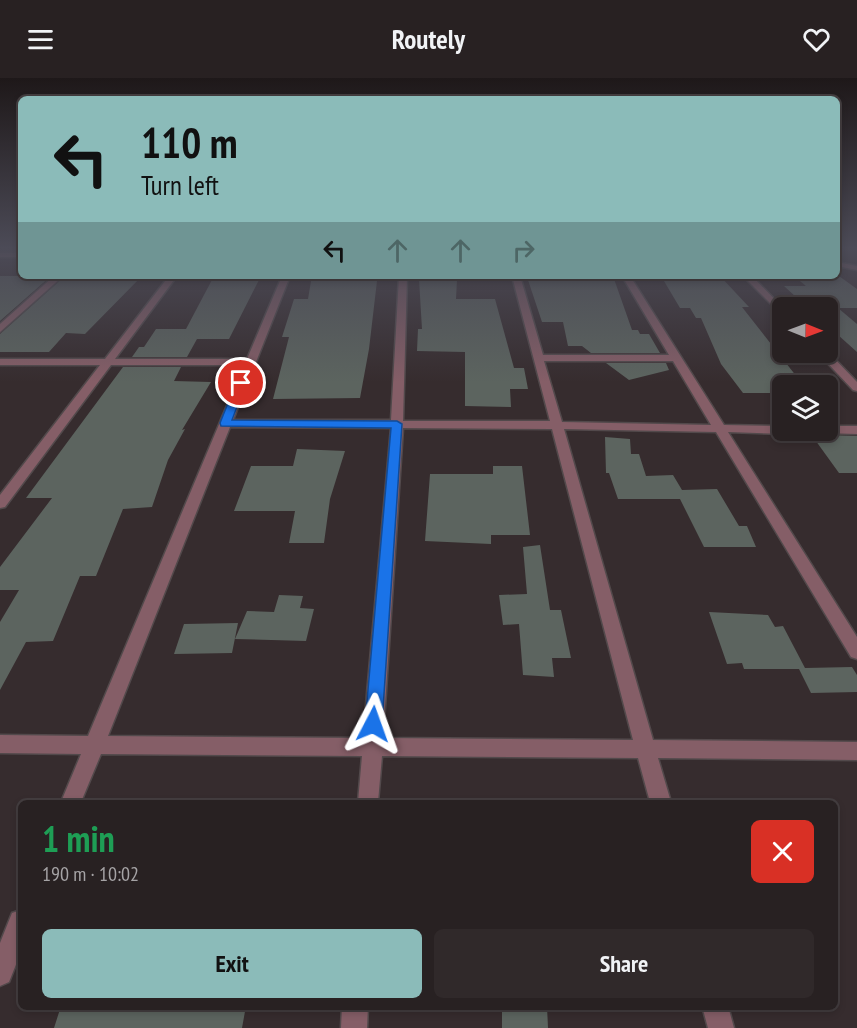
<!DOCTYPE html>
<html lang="en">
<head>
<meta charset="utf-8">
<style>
	:root { --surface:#282122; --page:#30292a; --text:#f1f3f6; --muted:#a5a3a5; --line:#443e40; --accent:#8bbbb9 }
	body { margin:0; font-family:"PT Sans Narrow",sans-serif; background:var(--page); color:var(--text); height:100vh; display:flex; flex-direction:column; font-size:22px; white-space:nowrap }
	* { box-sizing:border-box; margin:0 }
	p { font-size:20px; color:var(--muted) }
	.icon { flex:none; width:33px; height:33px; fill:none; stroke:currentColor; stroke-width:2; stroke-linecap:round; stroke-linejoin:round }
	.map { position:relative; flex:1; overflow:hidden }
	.drawer { position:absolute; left:18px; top:722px; width:820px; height:210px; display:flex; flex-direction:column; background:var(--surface); border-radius:9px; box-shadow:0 3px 9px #0003,0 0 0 2px var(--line) }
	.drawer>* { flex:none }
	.top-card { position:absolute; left:18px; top:18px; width:822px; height:183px; border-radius:9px; box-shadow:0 3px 9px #0003,0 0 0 2px var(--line); background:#8bbbb9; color:#111; overflow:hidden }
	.needle { width:39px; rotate:91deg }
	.buttons { position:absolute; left:772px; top:219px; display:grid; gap:12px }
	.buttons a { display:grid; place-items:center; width:66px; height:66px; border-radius:9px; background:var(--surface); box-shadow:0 3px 9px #0003,0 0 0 2px var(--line); font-size:30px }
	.pin { position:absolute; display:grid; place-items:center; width:51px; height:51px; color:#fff; margin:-26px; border:3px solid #fff; border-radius:50%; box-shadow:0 2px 6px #0007 }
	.me { position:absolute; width:66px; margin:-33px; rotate:4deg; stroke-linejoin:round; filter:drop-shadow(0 0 4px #0008) }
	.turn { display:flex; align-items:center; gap:21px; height:126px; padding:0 24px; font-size:27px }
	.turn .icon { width:78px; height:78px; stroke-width:2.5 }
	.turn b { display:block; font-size:42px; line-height:51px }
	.lanes { display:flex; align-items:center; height:57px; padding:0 24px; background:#0003; justify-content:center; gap:30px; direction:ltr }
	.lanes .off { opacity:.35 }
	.round { display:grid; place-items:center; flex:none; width:63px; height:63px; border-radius:9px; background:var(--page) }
	.summary { display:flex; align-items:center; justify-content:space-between; height:102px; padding:0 24px }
	h1 { font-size:36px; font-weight:700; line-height:45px; color:#1e9e55 }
	.primary-button { display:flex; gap:12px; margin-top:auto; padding:12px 24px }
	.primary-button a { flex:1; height:69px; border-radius:9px; background:var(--accent); color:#111; font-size:24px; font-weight:700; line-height:69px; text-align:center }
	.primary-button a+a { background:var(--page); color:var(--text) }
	header { display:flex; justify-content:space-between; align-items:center; height:78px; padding:0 24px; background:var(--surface); font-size:27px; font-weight:700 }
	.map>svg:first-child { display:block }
	.building { fill:#5c645f }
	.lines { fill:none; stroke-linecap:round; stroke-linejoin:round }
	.street-casing { stroke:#52494b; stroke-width:3 }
	.street { fill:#855e67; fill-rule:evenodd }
	.route { fill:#1a73e8; stroke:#114b97; stroke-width:1.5 }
</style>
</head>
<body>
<header><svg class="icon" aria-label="menu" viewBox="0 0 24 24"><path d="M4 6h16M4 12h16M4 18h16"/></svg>Routely<svg class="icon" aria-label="heart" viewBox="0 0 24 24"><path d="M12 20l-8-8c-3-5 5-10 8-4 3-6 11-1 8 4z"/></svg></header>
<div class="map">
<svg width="857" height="950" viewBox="0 0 857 950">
	<rect width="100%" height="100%" fill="#362c2e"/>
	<path class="building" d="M0,198H51L0,243Z
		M65,198H142L85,256L66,255L49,274H0V256Z
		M214,198H261L229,261H197L187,279H132L139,269H144L156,251H186Z
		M613,198L632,252H638L640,256H649L660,275H591L582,268H568L563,244H542L527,199Z
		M661,198H720L749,229H742L804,308H783V315H743L721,286L701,240H696L690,230H680Z
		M794,198H839L857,211V230H838L857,246V274L828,248V230H808L784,208H806Z
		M419,201L457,202L456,221H495L514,290H524L528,311H510L511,329L465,328V274L417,273L418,251H422Z
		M332,202L377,203L369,271L360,320L273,321L289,259H282L294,221H308L311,203Z
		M606,285H666L669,292L629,302Z
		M123,289H181L174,303L211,304L182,352L185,351L168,382L152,429L123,431L96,498H80L53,563L26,564L0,612V544L19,512H0V489L52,420H26Z
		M828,357L857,358V395H839L813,359H828Z
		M605,359L630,361L631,376H639L646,398L673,397L682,412L717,411L739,448H747L756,469H704L680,421H618L609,395H606Z
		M297,371L345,373L330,421L324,465H289L295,433H234L251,388H293Z
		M493,388H522L530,457H491V466L425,463L430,396H493Z
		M540,467L550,532H561L571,580H552L554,599L523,597L519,546L503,547L499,517L527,516L523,469Z
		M279,517L303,518L300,530L314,531L306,563L235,561L247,533L274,534Z
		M709,534L768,537L775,549L783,548L805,590L852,589L857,597V614L811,615L799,591H744L742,585L727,586Z
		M238,545L232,575L174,576L184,546Z
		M61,928H246L242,950H54Z
		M502,928H547L548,950H502Z"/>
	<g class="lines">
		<g class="street-casing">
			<path id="street" d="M0,175H21V179H0Z
				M837,184L857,188V192L837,188Z
				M54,198H63L0,254V246Z
				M169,198H177L115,281H247L282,198H290L233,342H391L399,198H407L403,343H550L512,198H520L543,277H669L622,198H630L724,347L783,348V352H789L783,356L728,354L857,559V581L851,579L716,354L564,351L653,662L857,664V682L658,680L671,724H650L638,680L382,678L378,724H358L362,678L101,676L81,724H61L81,676L0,675V657L88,658L244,287H111L5,429L0,430V417L100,287H0V281H105ZM544,283H673L711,347L562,344ZM230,349L391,350L363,660L108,658ZM403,350L552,351L633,662L383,660Z
				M743,198H752L783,230V238Z
				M817,274H828L857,304V313L853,312Z
				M828,348H857V356L824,355L822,352H828Z
				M21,832V874L9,904L0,908V865L12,835Z
				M342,928H368L367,950H341Z
				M702,928H728L734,950H708Z"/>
		</g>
		<use href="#street" class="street"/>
	</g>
	<linearGradient id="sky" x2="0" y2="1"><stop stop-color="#1e1819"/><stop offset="0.56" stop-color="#4c4b57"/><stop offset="1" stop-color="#4c4b57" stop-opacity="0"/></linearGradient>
	<rect width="857" height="304" fill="url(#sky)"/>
	<path class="route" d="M241,302L246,305L232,342L397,343L402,346L382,646L380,652L373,654L367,652L365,646L391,350L221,348L220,345L236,305Z"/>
</svg>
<div class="buttons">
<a><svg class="needle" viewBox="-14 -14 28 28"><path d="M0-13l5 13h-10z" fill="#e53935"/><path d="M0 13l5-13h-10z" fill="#a5a3a5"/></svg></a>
<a><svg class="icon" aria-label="layers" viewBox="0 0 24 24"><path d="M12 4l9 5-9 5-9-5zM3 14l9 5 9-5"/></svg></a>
</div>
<div class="pin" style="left:241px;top:305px;background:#d93025"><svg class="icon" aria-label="arrive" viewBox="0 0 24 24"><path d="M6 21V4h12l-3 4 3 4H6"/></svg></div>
<svg class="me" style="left:373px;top:646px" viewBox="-20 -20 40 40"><path d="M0-17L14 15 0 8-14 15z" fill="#1a73e8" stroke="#fff" stroke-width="4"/></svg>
<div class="top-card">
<div class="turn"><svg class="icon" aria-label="left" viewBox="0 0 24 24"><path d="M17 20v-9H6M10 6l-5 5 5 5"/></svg><div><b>110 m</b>Turn left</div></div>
<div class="lanes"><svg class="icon" aria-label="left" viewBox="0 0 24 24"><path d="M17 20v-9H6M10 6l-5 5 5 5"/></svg><svg class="icon off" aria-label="ahead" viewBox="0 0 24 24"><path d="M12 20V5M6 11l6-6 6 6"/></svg><svg class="icon off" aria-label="ahead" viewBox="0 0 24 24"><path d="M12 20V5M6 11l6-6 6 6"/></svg><svg class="icon off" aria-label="right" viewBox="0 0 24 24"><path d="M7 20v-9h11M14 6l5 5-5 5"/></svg></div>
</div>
<section class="drawer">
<div class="summary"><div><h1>1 min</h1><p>190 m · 10:02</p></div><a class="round" style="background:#d93025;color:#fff"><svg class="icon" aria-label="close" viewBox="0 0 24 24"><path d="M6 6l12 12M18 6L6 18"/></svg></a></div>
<div class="primary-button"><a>Exit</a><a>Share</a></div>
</section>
</div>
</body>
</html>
